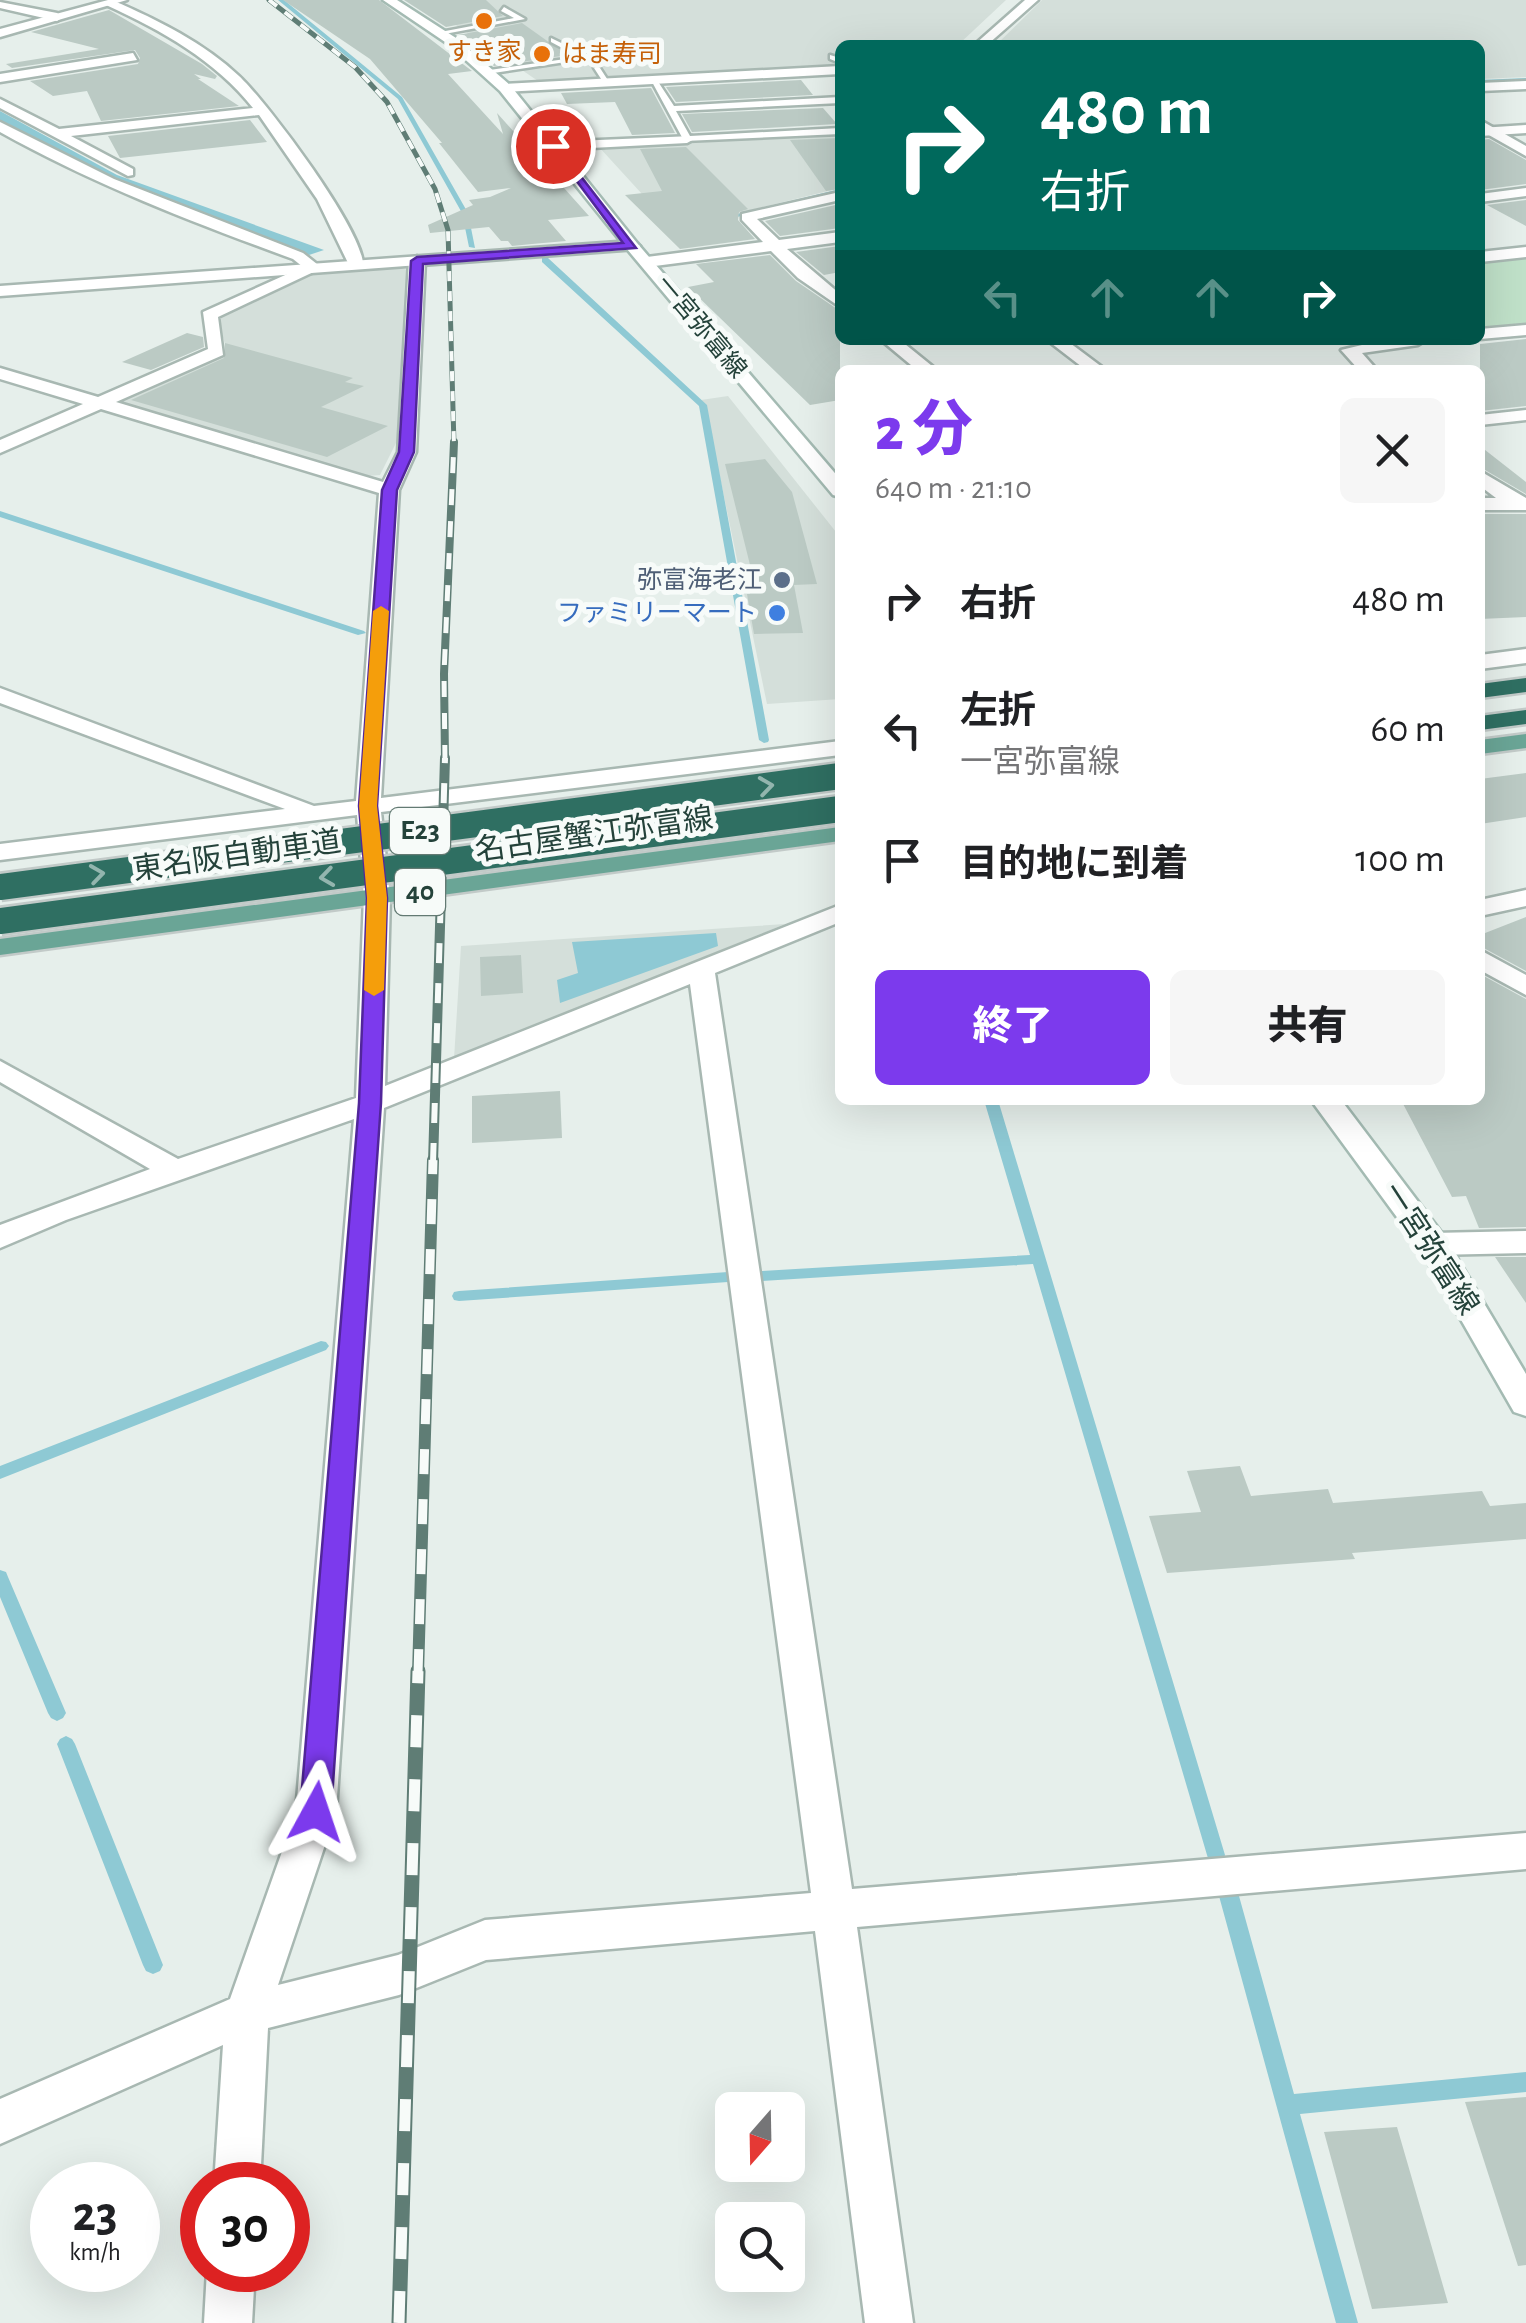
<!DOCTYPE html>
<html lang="ja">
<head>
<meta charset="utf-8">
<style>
	:root { --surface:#fff; --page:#f6f6f6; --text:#202124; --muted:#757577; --accent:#7c3aed }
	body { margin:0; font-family:"Alegreya Sans","Noto Sans JP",sans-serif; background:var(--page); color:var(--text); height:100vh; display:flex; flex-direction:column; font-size:38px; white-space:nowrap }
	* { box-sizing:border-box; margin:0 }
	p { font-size:32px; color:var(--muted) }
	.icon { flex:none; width:55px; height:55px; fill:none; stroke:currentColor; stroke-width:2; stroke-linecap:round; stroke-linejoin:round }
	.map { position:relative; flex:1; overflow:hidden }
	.details { position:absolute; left:835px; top:365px; width:650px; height:740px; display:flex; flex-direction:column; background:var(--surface); border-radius:15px; box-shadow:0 10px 40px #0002 }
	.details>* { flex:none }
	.top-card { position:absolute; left:835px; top:40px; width:650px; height:305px; border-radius:15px; box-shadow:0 10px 40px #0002; background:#00695c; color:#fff; overflow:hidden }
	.needle { width:65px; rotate:200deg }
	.buttons { position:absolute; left:715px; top:2092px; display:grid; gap:20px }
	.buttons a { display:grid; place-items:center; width:90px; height:90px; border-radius:15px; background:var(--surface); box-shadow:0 10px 40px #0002; font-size:50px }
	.speed { position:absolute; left:30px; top:2162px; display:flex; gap:20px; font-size:50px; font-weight:700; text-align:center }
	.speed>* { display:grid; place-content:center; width:130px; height:130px; border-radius:50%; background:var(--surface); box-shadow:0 10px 40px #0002; line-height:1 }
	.speed small { font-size:25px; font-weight:400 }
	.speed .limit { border:15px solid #d22; background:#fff; color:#111 }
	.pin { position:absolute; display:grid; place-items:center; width:85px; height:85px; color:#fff; margin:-42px; border:5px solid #fff; border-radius:50%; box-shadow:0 2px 10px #0007 }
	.me { position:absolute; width:110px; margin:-55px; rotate:5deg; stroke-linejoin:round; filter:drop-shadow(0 0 8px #0008) }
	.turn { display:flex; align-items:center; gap:35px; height:210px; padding:0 40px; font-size:45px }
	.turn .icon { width:130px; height:130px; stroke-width:2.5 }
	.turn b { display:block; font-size:70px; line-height:85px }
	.lanes { display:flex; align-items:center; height:95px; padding:0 40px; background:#0003; justify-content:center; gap:50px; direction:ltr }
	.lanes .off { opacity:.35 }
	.round { display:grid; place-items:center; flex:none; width:105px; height:105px; border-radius:15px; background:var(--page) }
	.head { display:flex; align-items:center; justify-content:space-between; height:170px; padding:0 40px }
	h1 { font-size:60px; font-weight:800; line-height:75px; color:var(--accent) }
	.button { display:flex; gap:20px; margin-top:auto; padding:20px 40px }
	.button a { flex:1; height:115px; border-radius:15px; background:var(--accent); color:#fff; font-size:40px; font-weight:800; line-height:115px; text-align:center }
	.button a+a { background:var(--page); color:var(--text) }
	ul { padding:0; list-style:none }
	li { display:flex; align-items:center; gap:30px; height:130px; padding:0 40px }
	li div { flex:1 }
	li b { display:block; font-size:38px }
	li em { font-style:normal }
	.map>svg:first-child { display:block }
	.built { fill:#d4dfda }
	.green { fill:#bfe0c8 }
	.water { fill:#8ec9d4 }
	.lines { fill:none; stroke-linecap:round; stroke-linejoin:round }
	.stream { fill:#8ec9d4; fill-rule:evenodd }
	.building { fill:#bbcac4 }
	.service-casing { stroke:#a8b8b2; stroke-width:5 }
	.minor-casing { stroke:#a8b8b2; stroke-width:5 }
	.tertiary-casing { stroke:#a8b8b2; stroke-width:5 }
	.secondary-casing { stroke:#a4bbb3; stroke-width:5 }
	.primary-casing { stroke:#c2cac8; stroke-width:5 }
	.motorway-casing { stroke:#c2cac8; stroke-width:5 }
	.service { fill:#fff; fill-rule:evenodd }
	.minor { fill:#fff; fill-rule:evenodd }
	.tertiary { fill:#fff; fill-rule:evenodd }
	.secondary { fill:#fff; fill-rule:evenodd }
	.primary { fill:#6aa596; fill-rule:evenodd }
	.motorway { fill:#2f6f62; fill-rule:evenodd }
	.rail-far4-casing { stroke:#5f7d75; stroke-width:5 }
	.rail-far3-casing { stroke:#5f7d75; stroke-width:8 }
	.rail-far2-casing { stroke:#5f7d75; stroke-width:10 }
	.rail-far1-casing { stroke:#5f7d75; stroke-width:12 }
	.rail-casing { stroke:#5f7d75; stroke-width:15 }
	.rail-far4 { stroke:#f7fbf9; stroke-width:4; stroke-dasharray:10; stroke-linecap:butt }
	.rail-far3 { stroke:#f7fbf9; stroke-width:5; stroke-dasharray:16; stroke-linecap:butt }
	.rail-far2 { stroke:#f7fbf9; stroke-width:6; stroke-dasharray:20; stroke-linecap:butt }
	.rail-far1 { stroke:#f7fbf9; stroke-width:9; stroke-dasharray:25; stroke-linecap:butt }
	.rail { stroke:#f7fbf9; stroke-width:11; stroke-dasharray:32; stroke-linecap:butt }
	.motorway-bridge-casing { stroke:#c2cac8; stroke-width:31; stroke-linecap:butt }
	.motorway-bridge { stroke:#2f6f62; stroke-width:26 }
	.oneway { stroke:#93b5ae }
	.route { fill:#7c3aed; stroke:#51269a; stroke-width:2.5 }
	.slow { fill:#f59e0b }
	.food-dot { fill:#e8710a; stroke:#f7fbf9; stroke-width:4 }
	.service-dot { fill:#5c6f8a; stroke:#f7fbf9; stroke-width:4 }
	.shop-dot { fill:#3f7fe0; stroke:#f7fbf9; stroke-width:4 }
	.labels { text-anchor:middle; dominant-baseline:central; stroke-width:10; stroke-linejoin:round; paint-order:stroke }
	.far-food-label { font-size:25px; fill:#c56008; stroke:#f7fbf9 }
	.far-street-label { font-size:25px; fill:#24423a; stroke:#f7fbf9 }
	.far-service-label { font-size:25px; fill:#4e5e75; stroke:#f7fbf9; text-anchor:end }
	.far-shop-label { font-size:25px; fill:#366cbe; stroke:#f7fbf9; text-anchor:end }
	.shield { fill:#f7fbf9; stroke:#637a73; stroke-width:2.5 }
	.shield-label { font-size:28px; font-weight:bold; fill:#24423a }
	.street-label { font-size:30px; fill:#24423a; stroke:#f7fbf9 }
</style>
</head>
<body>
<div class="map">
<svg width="1526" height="2323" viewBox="0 0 1526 2323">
	<rect width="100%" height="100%" fill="#e6efeb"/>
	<path class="built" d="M419,0H1006L958,45H840V66L538,81Z
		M1042,0H1526V77L1480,79V45H996Z
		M840,135V188L674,229L599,147Z
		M401,268L408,270L397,441L380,475L367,476L121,405L123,399L227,351L217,317L315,272Z
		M728,396L840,537V699L767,704L705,405L701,400Z
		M785,924L454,1059L461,946Z"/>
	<path class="green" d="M1526,256V325L1480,330V261Z"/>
	<path class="water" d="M0,111L117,175L324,250L309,255L111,182L0,122Z
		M716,933L718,946L560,1003L557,980L578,973L572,942Z"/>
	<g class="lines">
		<path class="stream" d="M278,0H284L402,97L468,213L475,248L469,247L462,213L398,99Z
			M1526,78V82L1480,84V80Z
			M840,189V193L724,220L721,218Z
			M542,258H548L707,405L769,740L768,742L764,743L759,740L699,406L542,262Z
			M0,511L364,631L366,633L358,635L0,517Z
			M984,1100H998L1225,1855L1223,1861L1216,1863L1209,1861L1207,1855L1033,1264L762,1281L757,1280L755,1276L757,1272L762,1271L1030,1255Z
			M728,1272L733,1273L735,1277L733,1281L728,1282L459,1301L454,1300L452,1296L454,1292L459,1291Z
			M321,1341L326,1342L329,1346L326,1350L0,1479V1466Z
			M0,1570L6,1572L8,1577L66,1713L63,1718L57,1721L51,1718L48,1713L0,1597Z
			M66,1736L72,1739L75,1744L163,1965L160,1971L153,1974L146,1971L143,1965L57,1744L60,1739Z
			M1229,1887L1236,1890L1239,1896L1294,2094L1526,2072V2092L1300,2114L1358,2323H1336L1219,1896L1222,1890Z"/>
	</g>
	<path class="building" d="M283,0H379L472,71L448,74L503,134L497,113L589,216L548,220L566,241L532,244L512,246L508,241H501L489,227L430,233L428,225L473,205L469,200L490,197L511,188L478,192L439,143H442L370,59Z
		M404,0H486L503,16L446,27Z
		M109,10L202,64L217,76L215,79L194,74L201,79H198L239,106L101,121L87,91L53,96L30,81L138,64L140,58L135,50L12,68L6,64L99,49L31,32Z
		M522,23L567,55L494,66L458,35Z
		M801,80L813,95L676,102L666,87Z
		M651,88L675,133L632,135L615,102L567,104L561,93Z
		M823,108L837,124L692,132L682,114Z
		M250,120L267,142L120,158L108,136Z
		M840,138V189L826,191L790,140Z
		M1489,139L1526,160V184L1480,190V140Z
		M686,147L748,209L739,212L738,220L755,239L680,249L625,195L662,191L640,149Z
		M1526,200V226L1487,205Z
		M840,204V228L780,236L765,221Z
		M840,246V272L824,275L796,252Z
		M770,255L796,281L840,311V400L810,405L688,287L714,282L696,264Z
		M187,333L203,337L204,347L151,370L122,362Z
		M1526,339V406L1480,411V344Z
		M225,343L353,378L345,382L364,386L321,407L388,426L327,457L131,400L224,358Z
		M1480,446L1526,482V494L1480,467Z
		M765,459L792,492L817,584L794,585L803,633L754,634L747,594H750L747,577H753L725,464Z
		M1480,514H1526V617L1480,619Z
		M1526,773V817L1480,824V779Z
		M1526,917V971L1480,946V935Z
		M521,955L523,993L481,996L480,957Z
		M1480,974L1526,999V1227L1479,1228L1466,1196L1452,1197L1401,1100H1480Z
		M560,1091L562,1138L472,1143V1096Z
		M1495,1257H1526V1303Z
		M1240,1466L1251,1496L1328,1489L1333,1503L1482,1491L1490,1506L1526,1503V1539L1352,1553L1355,1559L1167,1573L1149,1516L1201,1512L1187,1471Z
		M1526,2097V2265L1518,2266L1465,2102Z
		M1397,2127L1448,2303L1372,2309L1324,2132Z"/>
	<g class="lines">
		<g class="service-casing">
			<path id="service" d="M504,7L525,19L439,35L435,33L514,18L501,11Z
				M551,38L592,58L487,74L483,71L579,57L551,42Z
				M830,55L840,58V63L830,59Z
				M594,68H600L611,85H605Z
				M655,77L674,106L840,97V103L676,111L690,136L840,128V134L684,141L651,80Z"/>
		</g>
		<g class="minor-casing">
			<path id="minor" d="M106,1H114C158,20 204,43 239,76C267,102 368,236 363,268L349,265L317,199L259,115L71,136L133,169V175L128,176L0,108V99L59,129L253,108C215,60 161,30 106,5Z
				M0,2L57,13L63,17L57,21L0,8Z
				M133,53L137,60L0,82V74Z
				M1526,81V89L1480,91V83Z
				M0,122L114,179L303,253L322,268L218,317L223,355L116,402L383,482L398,452L409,261L417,256L425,261L416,452L399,490L381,798L840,741V755L381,812L390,897L385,1086L840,905V922L715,973L852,1889L1526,1833V1869L857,1927L913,2323H865L815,1931L486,1960L399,1995L268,2028L260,2185H214L223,2045L0,2144V2099L230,1999L296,1812L354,1119L66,1220L0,1248V1225L150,1169L0,1082V1061L178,1159L356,1098L364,897L357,815L0,860V844L285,809L0,703V688L314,806L356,801L379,493L101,409L0,453V440L83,404L0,379V368L98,397L208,349L203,312L303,267L293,259C192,222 93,184 0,132ZM690,984L811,1893L485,1920L398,1955L278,1985L336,1812L384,1108Z
				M1526,125V133L1480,136V128Z
				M692,136L694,139L687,143L553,150L546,146L553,142Z
				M1526,188V196L1480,202V194Z
				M840,192V200L757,219L779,240L840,232V242L787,249L840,294V307L798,278L771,251L647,267L639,262L647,257L763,242L742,220V214Z
				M1526,247V257L1480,262V252Z
				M1526,325V335L1480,339V329Z
				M881,340H900L937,370H917Z
				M1047,340H1066L1106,370H1086Z
				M1383,340H1426L1418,345L1362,353L1377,370H1359L1341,350Z
				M1526,410V420L1480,425V415Z
				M1480,471L1526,498V510H1480V498H1496L1480,486Z
				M1526,649V663L1480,669V655Z
				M1526,890V906L1480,916V900Z
				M1480,950L1526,975V995L1480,970Z
				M1526,1231V1253L1433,1255L1422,1252L1417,1244L1422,1236L1433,1233Z
				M207,2270H255L252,2323H204Z"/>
		</g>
		<g class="tertiary-casing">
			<path id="tertiary" d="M108,0H127L0,37V29Z
				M1025,0H1038L987,45H974Z
				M840,66V74L505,92L499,88L505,84Z
				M1480,120L1526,146V156L1480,130Z
				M632,241L640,246L637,249L0,296V286Z"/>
		</g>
		<g class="secondary-casing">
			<path id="secondary" d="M383,0H397L456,38L510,85L637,243L840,479V497L833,495L627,249L500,91L448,44Z
				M1311,1100H1341L1444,1236L1526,1374V1416L1514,1412L1421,1250Z"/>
		</g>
		<g class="primary-casing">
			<path id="primary" d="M1526,734V748L1480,754V740Z
				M840,827V841L0,955V939Z"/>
		</g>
		<g class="motorway-casing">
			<path id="motorway" d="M1526,678V692L1480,698V684Z
				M1526,710V724L1480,730V716Z"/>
		</g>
		<use href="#service" class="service"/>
		<use href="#minor" class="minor"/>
		<use href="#tertiary" class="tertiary"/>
		<use href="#secondary" class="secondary"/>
		<use href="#primary" class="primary"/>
		<use href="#motorway" class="motorway"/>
		<g class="rail-far4-casing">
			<path id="rail-far4" d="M269,0L355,67L387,102L435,189L448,230L454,445"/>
		</g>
		<g class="rail-far3-casing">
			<path id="rail-far3" d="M445,761L444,674L454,442"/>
		</g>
		<g class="rail-far2-casing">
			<path id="rail-far2" d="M433,1163L445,758"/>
		</g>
		<g class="rail-far1-casing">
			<path id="rail-far1" d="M418,1674L433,1160"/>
		</g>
		<g class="rail-casing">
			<path id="rail" d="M399,2323L418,1671"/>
		</g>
		<use href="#rail-far4" class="rail-far4"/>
		<use href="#rail-far3" class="rail-far3"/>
		<use href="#rail-far2" class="rail-far2"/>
		<use href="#rail-far1" class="rail-far1"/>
		<use href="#rail" class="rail"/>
		<g class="motorway-bridge-casing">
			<path id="motorway-bridge" d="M0,887L840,776
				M0,921L840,809"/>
		</g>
		<use href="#motorway-bridge" class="motorway-bridge"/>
	</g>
	<defs><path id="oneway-chevron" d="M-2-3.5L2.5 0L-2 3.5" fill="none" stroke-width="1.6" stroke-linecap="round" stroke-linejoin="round" transform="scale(2.5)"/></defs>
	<g class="oneway">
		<use href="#oneway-chevron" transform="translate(766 786) rotate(-8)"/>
		<use href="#oneway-chevron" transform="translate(97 874) rotate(-8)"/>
		<use href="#oneway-chevron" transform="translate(327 877) rotate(172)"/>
	</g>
	<path class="route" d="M549,144H556L636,248L423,264L414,452L397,490L377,806L387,898L381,1103L331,1812L326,1822L316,1826L305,1822L300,1812L359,1103L367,898L359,806L382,490L399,452L411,261L417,257L623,243Z"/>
	<path class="slow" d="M381,606L389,611L377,806L387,898L384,990L374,996L364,990L367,898L359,806L373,611Z"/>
	<g class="food-dot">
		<circle cx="484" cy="21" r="10"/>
		<circle cx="542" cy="54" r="10"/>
	</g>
	<circle class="service-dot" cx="782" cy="580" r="10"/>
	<circle class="shop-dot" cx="777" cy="613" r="10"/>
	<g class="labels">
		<g class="far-food-label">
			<text x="484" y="52">すき家</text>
			<text x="562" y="54" text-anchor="start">はま寿司</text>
		</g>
		<g class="far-street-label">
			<text transform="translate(701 327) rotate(50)">一宮弥富線</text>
		</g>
		<g class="far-service-label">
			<text x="762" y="580">弥富海老江</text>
		</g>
		<g class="far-shop-label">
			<text x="757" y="613">ファミリーマート</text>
		</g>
		<g class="shield">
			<rect x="390" y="808" width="60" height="46" rx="8"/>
			<rect x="395" y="869" width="50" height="46" rx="8"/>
		</g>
		<g class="shield-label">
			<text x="420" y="831">E23</text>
			<text x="420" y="892">40</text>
		</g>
		<g class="street-label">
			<text transform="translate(594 835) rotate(-8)">名古屋蟹江弥富線</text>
			<text transform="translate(237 856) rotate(-8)">東名阪自動車道</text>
			<text transform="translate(1430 1249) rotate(57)">一宮弥富線</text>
		</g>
	</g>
</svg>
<div class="buttons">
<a><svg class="needle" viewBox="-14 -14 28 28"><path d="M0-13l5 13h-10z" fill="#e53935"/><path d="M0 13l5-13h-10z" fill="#757577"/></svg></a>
<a><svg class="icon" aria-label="search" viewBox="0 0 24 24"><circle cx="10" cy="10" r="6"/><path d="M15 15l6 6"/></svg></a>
</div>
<div class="speed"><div>23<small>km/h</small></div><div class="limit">30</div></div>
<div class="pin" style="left:553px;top:146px;background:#d93025"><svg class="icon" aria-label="arrive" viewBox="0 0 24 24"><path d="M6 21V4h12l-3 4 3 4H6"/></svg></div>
<svg class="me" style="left:316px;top:1812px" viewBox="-20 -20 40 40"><path d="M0-17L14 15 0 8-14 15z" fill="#7c3aed" stroke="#fff" stroke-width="4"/></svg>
<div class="top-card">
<div class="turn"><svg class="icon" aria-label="right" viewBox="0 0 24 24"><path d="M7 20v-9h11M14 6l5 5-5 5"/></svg><div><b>480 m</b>右折</div></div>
<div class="lanes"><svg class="icon off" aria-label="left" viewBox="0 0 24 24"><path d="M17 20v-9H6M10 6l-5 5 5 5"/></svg><svg class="icon off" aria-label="ahead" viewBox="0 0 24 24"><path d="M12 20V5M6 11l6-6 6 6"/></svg><svg class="icon off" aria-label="ahead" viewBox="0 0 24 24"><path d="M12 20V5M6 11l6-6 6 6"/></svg><svg class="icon" aria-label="right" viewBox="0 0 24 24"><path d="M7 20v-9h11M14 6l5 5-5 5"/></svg></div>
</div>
<section class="details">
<div class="head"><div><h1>2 分</h1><p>640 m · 21:10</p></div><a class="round"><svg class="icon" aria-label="close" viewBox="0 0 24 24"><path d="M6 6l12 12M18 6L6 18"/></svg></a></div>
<ul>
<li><svg class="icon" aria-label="right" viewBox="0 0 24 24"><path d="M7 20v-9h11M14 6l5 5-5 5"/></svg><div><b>右折</b></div><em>480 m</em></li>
<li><svg class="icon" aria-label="left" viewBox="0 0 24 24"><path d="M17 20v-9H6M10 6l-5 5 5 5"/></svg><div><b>左折</b><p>一宮弥富線</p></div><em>60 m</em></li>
<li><svg class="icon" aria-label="arrive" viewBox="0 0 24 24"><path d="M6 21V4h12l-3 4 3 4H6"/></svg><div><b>目的地に到着</b></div><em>100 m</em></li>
</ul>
<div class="button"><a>終了</a><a>共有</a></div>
</section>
</div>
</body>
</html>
